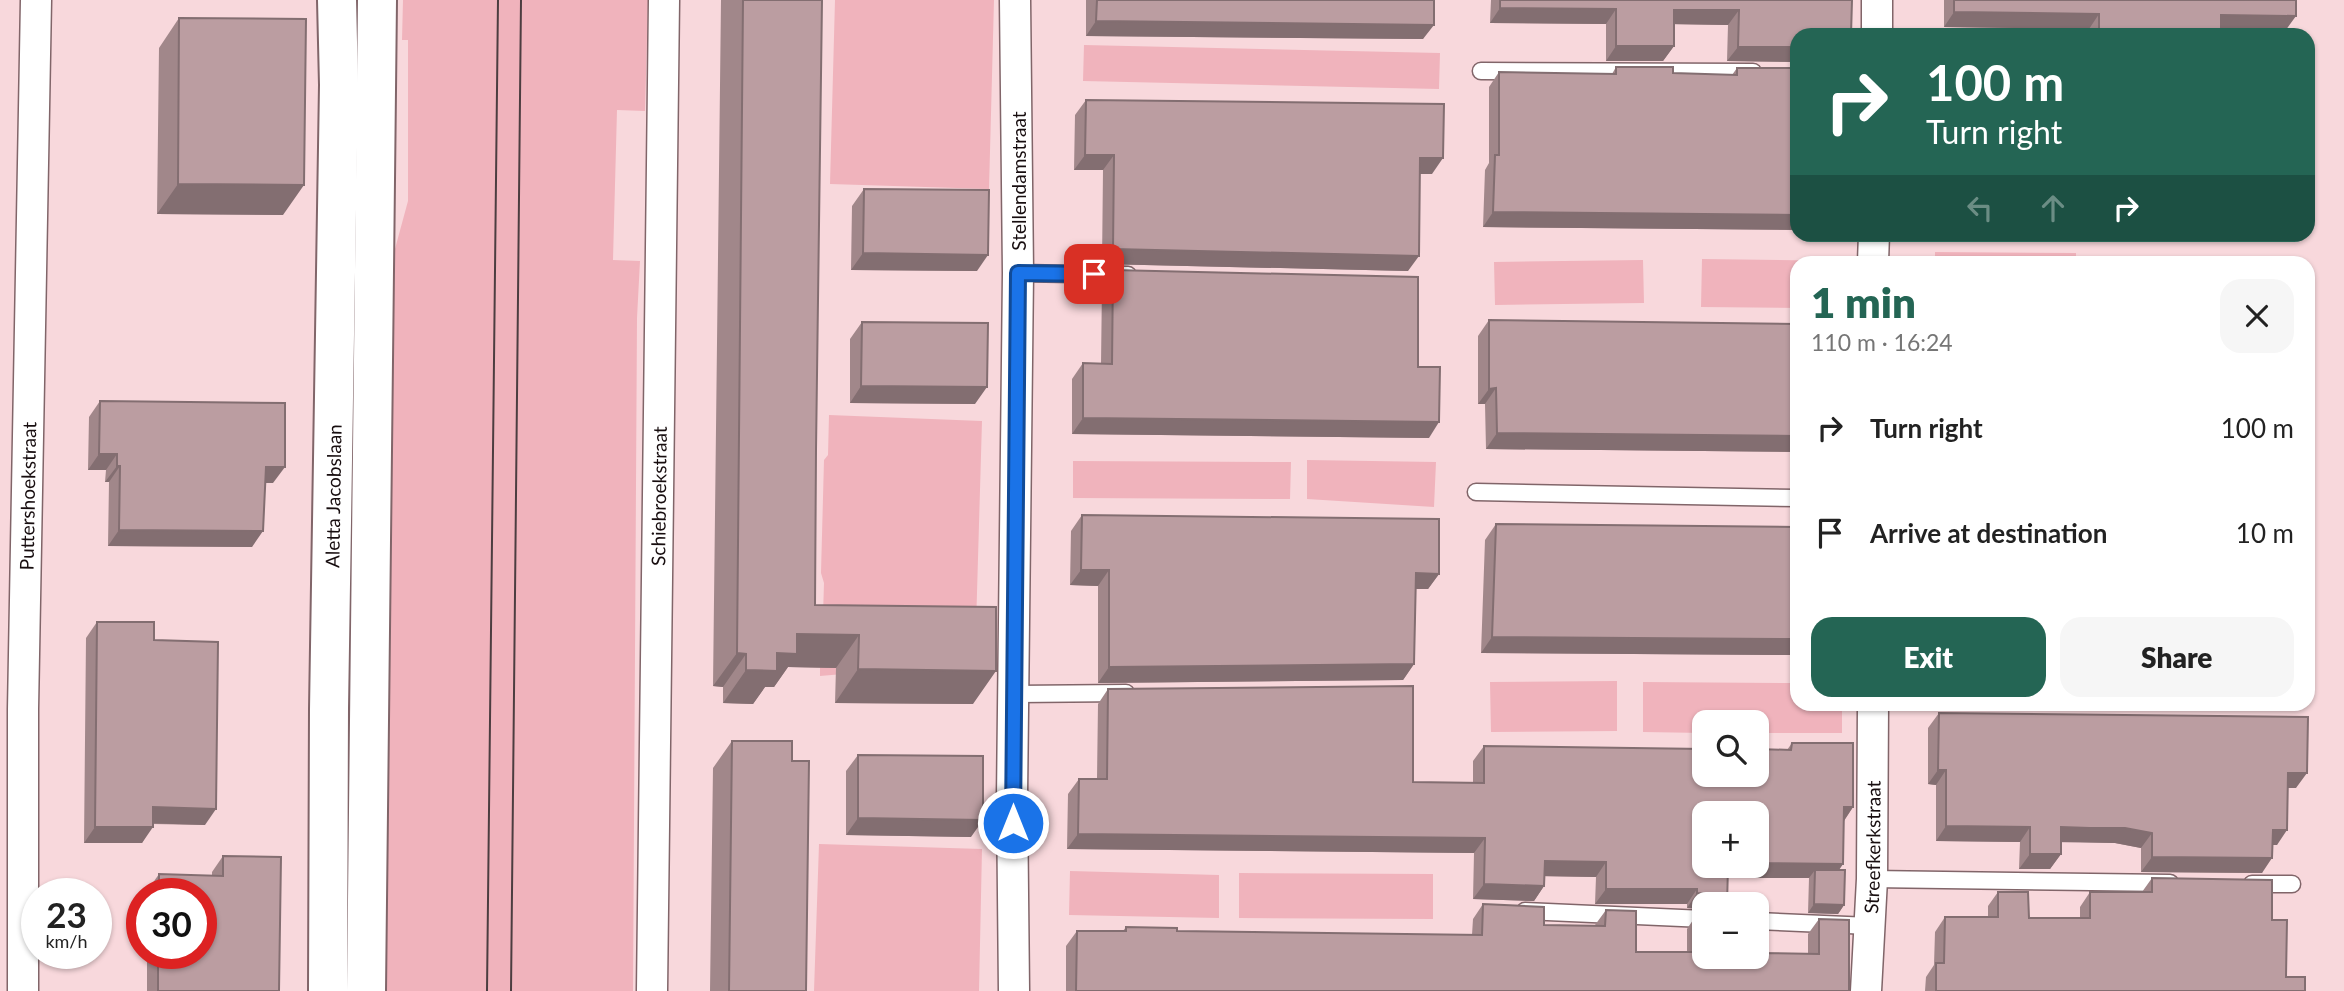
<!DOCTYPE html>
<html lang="en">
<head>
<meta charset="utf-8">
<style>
	:root { --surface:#fff; --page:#f6f6f6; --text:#222; --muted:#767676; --accent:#246554 }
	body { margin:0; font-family:Lato,sans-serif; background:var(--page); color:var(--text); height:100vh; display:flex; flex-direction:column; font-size:26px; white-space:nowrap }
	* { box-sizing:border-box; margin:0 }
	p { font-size:23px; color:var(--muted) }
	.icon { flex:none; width:38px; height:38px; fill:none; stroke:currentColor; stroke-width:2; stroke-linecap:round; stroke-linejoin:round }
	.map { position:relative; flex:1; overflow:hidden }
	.sheet { position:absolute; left:1790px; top:256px; width:525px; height:455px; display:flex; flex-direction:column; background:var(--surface); border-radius:21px; box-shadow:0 2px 5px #0004 }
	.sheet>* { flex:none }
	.hud { position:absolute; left:1790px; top:28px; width:525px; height:214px; border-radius:21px; box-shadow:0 2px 5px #0004; background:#246554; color:#fff; overflow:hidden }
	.tools { position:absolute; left:1692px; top:710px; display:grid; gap:14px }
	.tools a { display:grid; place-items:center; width:77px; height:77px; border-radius:14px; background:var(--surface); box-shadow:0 2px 5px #0004; font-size:35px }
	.speed { position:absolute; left:21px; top:878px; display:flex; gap:14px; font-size:35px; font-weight:700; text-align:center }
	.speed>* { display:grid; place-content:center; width:91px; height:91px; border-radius:50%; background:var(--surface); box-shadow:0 2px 5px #0004; line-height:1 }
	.speed small { font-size:18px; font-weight:400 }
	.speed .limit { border:10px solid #d22; background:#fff; color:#111 }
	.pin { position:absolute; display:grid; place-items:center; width:60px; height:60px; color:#fff; margin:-30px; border-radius:14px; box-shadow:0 4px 10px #0006 }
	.me { position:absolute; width:77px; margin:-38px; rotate:0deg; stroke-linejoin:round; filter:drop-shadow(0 0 5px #0008) }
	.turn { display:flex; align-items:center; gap:24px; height:147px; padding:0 21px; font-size:32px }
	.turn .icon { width:91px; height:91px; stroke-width:2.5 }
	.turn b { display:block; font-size:49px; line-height:60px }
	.lanes { display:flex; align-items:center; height:66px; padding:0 21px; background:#0003; justify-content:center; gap:35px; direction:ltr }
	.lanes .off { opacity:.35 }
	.round { display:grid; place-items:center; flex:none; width:74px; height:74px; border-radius:21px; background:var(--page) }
	.overview { display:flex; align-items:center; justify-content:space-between; height:119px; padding:0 21px }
	h1 { font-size:42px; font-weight:800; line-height:52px; color:var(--accent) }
	.primary-button { display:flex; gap:14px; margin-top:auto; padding:14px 21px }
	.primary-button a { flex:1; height:80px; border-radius:21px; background:var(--accent); color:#fff; font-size:28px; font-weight:800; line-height:80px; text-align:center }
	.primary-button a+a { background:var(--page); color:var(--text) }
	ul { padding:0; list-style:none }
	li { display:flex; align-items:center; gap:21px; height:105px; padding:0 21px }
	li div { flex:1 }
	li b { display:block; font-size:26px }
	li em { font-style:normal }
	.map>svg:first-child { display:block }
	.green { fill:#f0b3bc }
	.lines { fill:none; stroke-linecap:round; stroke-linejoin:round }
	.service-casing { stroke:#816569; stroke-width:19 }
	.minor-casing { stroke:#816569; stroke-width:33 }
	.tertiary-casing { stroke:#816569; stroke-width:42 }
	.service { stroke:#fff; stroke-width:16 }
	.minor { stroke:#fff; stroke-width:30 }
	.tertiary { stroke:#fff; stroke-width:38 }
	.tram { stroke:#4c3d40; stroke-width:2 }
	.wall { fill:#a1878a }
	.shaded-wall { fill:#836e71 }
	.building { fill:#bb9da1; stroke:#836e71; stroke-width:2 }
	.route-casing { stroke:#114b97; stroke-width:18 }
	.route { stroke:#1a73e8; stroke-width:12 }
	.labels { text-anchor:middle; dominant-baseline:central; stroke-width:5; stroke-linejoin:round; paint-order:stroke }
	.street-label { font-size:19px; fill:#170d0f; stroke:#fff }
</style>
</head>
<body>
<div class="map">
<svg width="2344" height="991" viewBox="0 0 2344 991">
	<rect width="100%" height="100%" fill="#f8d8dc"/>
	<path class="green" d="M403,0H648L645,111L617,110L613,260L640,261L637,318L633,991H379L389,271L408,201V40H402Z
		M835,0H994L989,189L830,184Z
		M1084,45L1440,53L1439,89L1083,81Z
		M1935,252L2076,253V262H1935Z
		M1702,259L1846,261V262H1797V308L1701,307Z
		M2121,259L2285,260V262H2121Z
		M1643,260L1644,303L1495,305L1494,262Z
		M829,415L982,421L976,627L843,674L820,676V616L823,615L824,583L821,573L824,460L828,455Z
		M1307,460L1436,462L1434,507L1307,499Z
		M1073,461L1291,462L1290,499L1073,498Z
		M1617,681V731L1491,732L1490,682Z
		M1643,682L1797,683V704H1842V733H1757V723H1704V733L1643,732Z
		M819,844L982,849L979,991H814Z
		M1070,871L1219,875V918L1069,915Z
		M1239,873L1433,874V919L1239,918Z"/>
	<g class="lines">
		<g class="service-casing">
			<path id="service" d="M1481,71L1753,72
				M1018,273L1128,275
				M1476,492L1797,498
				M1013,694L1126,693
				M1872,879L2170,883
				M2252,884H2292
				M1525,911L1704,919
				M1757,921L1870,926"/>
		</g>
		<g class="minor-casing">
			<g id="minor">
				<path d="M1877,35V0"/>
				<path d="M1873,262L1874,234"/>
				<path id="s1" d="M23,991V709L36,0"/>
				<path id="s2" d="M652,991L664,0"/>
				<path d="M1014,991L1012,797L1018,273L1015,0"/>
				<path id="s3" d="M1866,991L1872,879L1873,704"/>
			</g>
		</g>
		<g class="tertiary-casing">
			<g id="tertiary">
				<path id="s4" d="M328,991L329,709L339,85L337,0"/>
				<path d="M366,991L377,0"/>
			</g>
		</g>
		<use href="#service" class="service"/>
		<use href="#minor" class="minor"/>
		<use href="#tertiary" class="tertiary"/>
		<path class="tram" d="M487,991L498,0
			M511,991L521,0"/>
	</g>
	<path class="wall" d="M721,0H822L816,450L815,605L973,704L835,703L836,668L788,667L774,687H765L753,704L723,703V687L713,686Z
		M1086,0H1434L1423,39L1086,36Z
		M1491,0H1852L1797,35V62L1727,61L1728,25L1674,24V46L1663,61H1606V24L1490,23Z
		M1944,0H2296L2285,31L2221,30V35H2089V29L1944,27Z
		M179,18L283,215L157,214L159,48Z
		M1616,67L1673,73L1732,75L1737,68H1797V230L1483,227L1485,170L1489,163V87L1499,72L1612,74Z
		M1086,100L1432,174H1419L1408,271L1102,264L1103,170H1074L1075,115Z
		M864,189L977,271L851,270L852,206Z
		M1113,270L1418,367L1429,438L1072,434V379L1083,363L1101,364L1102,285Z
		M1489,320L1797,324V452L1486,449L1485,404H1478V336Z
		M862,322L975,404L850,403V339Z
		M100,401L273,483H265L252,547L108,546L109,482H105L106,470H88L89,417Z
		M1082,515L1439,574L1428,589H1416L1414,664L1403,680L1098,683V586L1070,585L1071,531Z
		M1496,524L1797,527V655L1481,653L1485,540Z
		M97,622L154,640L205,825L153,824L142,843H84L86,638Z
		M1108,689L1413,782L1473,783V761L1484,746L1787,750L1792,743L1853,807L1844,821L1843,864L1838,870L1844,905L1838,914L1808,913L1809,878H1727V905H1704V909L1687,908V904H1595L1596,877L1544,876V886L1534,901L1473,899L1474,853L1067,849L1068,794L1079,779H1097L1098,704Z
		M1939,713L2296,788H2288L2277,845H2272L2262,873L2141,872V848L2115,843L2080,842H2061V854L2050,869H2019L2020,842L1936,841V785L1928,784V728Z
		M732,741L792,761L806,991H710L713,768Z
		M858,755L971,837L846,835V771Z
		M223,856L279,991H147V954H201V894H148V890L159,874L212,876V872Z
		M2152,878L2272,920L2286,977L2305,991H1925L1926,977L1934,965L1935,932L1945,917H1988V906L1998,892L2029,918H2080V907L2090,892H2142Z
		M1483,904L1544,925H1595L1606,910L1636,952H1687V929L1697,914L1704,957L1808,954V934L1819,919L1849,991H1066V946L1077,931H1123L1126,927L1177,931L1472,935L1473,919Z"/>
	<path class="shaded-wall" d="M1500,8L1616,9L1606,24L1490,23Z
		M1674,10H1739L1728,25L1664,24Z
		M1954,12L2099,14L2089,29L1944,27Z
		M2221,15L2296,16L2285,31L2210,30Z
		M1096,21L1434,25L1423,39L1086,36Z
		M1616,46H1674L1663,61H1606Z
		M1738,47H1797V62L1727,61Z
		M1085,155H1114L1103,170H1074Z
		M1420,158H1443L1432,174H1409Z
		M178,184L304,185L283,215L157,214Z
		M1493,212L1797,215V230L1483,227Z
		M1113,249L1419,256L1408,271L1102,264Z
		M863,253L988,255L977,271L851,270Z
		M861,386L987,387L975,404L850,403Z
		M1496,388L1485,404H1478L1489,389Z
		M1083,418L1439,422L1429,438L1072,434Z
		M1497,433L1797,436V452L1486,449Z
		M99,454H117L106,470H88Z
		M117,466H120L109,482H105Z
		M266,467H285L273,483H254Z
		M119,530L263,531L252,547L108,546Z
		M1081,570H1109L1098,586L1070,585Z
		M1416,573L1439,574L1428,589H1405Z
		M797,634L859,635L836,668L788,667L774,687H765L753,704L723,703L746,670Z
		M1492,637L1797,639V655L1481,653Z
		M737,653L746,654L723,687L713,686Z
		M1414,664L1403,680L1098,683L1109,667Z
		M858,669L996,671L973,704L835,703Z
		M1938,770H1946L1936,785L1928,784Z
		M2288,773H2307L2296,788H2278Z
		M153,807L216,809L205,825L142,823Z
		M1844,807H1853L1843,822Z
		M858,818L983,820L971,837L846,835Z
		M1946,826L2030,827L2020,842L1936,841Z
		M95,827H153L142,843H84Z
		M2061,827L2125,828L2152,833L2141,848L2115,843L2051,842Z
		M2273,830H2287L2277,845H2263Z
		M1078,834L1485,838L1474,853L1067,849Z
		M2030,854H2061L2050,869H2019Z
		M2152,857L2272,858L2262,873L2141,872Z
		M1545,861L1606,862L1596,877L1534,876Z
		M1757,863L1843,864L1833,879L1815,870L1809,878H1717L1725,866H1757Z
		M1484,884L1544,886L1534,901L1473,899Z
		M1606,889H1697L1687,904H1595Z
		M1697,893L1720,895L1713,905H1704V909L1687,908Z
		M1814,904L1844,905L1838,914L1808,913Z"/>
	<path class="building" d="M743,0H822L816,450L815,605L996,607V671L858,669L859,635L797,634V654L777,653V671L746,670V654L737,653Z
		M1097,0H1434V25L1096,21Z
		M1500,0H1852L1851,35H1797V47H1738L1739,10H1674V46H1616V9L1500,8Z
		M1954,0H2296V16L2221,15V35H2099V14L1954,12Z
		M179,18L306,19L304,185L178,184Z
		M1616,67H1673V73L1737,75V68H1797V215L1493,212L1495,155H1499V72L1616,74Z
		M2308,80L2313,81V219H2308Z
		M1086,100L1444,104L1443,158H1420L1419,256L1113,249L1114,155H1085Z
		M864,189L989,190L988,255L863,253Z
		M1113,270L1418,277V367H1440L1439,422L1083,418V363L1112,364Z
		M2308,308L2313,309L2312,376H2309V447Z
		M1489,320L1797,324V436L1497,433L1496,388L1489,389Z
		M862,322L988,323L987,387L861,386Z
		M100,401L285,403V467H266L263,531L119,530L120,466H117V454H99Z
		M1082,515L1439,519V574L1416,573L1414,664L1109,667V570H1081Z
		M1496,524L1797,527V639L1492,637Z
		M2308,568H2310L2309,625H2308Z
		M97,622H154V640L218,642L216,809L153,807V827H95Z
		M1413,686V782L1484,783V746L1704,749V775H1757V749L1791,750L1792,743H1853V807H1844L1843,864L1757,863V814H1704V866H1728L1727,905H1725L1720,895L1697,893V889H1606V862L1545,861L1544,886L1484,884L1485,838L1078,834L1079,779H1107L1108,689Z
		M1939,713L2308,717L2307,773H2288L2287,830H2273L2272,858L2152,857V833L2125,828H2090L2061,827V854H2030V827L1946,826V770H1938Z
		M732,741H792V761H809L806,991H729Z
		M858,755L983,756V820L858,818Z
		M223,856L281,857L279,991H158V954H201V894H159V874L223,876Z
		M1815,870H1845L1844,905L1814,904Z
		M2152,878L2272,880V920H2287L2286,977H2305V991H1936V963H1944L1945,917H1998V892H2028L2029,918H2090V892H2152Z
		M1483,904L1544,907V925L1605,926L1606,910L1636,911V952H1697V914H1704V957H1757V953L1819,954V919L1849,920V991H1076L1077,931H1126V927L1177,928V931L1482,935Z"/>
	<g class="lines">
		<g class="route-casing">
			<path id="route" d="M1013,823L1018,273L1094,274"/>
		</g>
		<use href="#route" class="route"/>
	</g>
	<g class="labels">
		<g class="street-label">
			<text transform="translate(1018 181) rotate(-90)">Stellendamstraat</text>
			<text stroke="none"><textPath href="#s1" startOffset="495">Puttershoekstraat</textPath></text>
			<text stroke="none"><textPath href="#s4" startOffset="495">Aletta Jacobslaan</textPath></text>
			<text stroke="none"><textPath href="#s2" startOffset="495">Schiebroekstraat</textPath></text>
			<text stroke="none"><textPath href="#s3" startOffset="144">Streefkerkstraat</textPath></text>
		</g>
	</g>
</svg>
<div class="tools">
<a><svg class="icon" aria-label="search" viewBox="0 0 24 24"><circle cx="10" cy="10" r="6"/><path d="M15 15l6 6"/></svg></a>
<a>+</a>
<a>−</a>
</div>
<div class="speed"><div>23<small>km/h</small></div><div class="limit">30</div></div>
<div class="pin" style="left:1094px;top:274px;background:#d93025"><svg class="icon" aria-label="arrive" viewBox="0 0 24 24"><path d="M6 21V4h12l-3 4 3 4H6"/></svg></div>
<svg class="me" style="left:1013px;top:823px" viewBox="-20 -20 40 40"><circle r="17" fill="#1a73e8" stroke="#fff" stroke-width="3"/><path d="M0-11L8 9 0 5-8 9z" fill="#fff"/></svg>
<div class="hud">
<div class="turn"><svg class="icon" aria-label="right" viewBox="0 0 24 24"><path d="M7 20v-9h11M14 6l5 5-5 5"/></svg><div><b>100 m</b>Turn right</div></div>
<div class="lanes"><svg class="icon off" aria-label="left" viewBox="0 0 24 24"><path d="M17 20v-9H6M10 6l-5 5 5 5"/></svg><svg class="icon off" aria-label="ahead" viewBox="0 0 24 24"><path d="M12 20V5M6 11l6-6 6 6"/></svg><svg class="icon" aria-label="right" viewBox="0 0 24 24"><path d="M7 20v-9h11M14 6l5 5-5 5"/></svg></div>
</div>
<section class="sheet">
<div class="overview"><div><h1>1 min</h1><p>110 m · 16:24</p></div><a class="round"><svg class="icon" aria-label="close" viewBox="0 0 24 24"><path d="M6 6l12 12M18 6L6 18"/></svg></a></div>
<ul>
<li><svg class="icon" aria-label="right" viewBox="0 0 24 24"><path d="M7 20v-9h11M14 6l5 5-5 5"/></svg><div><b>Turn right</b></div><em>100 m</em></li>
<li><svg class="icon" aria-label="arrive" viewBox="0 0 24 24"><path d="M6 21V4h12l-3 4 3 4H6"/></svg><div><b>Arrive at destination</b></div><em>10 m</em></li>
</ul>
<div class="primary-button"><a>Exit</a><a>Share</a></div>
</section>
</div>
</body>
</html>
